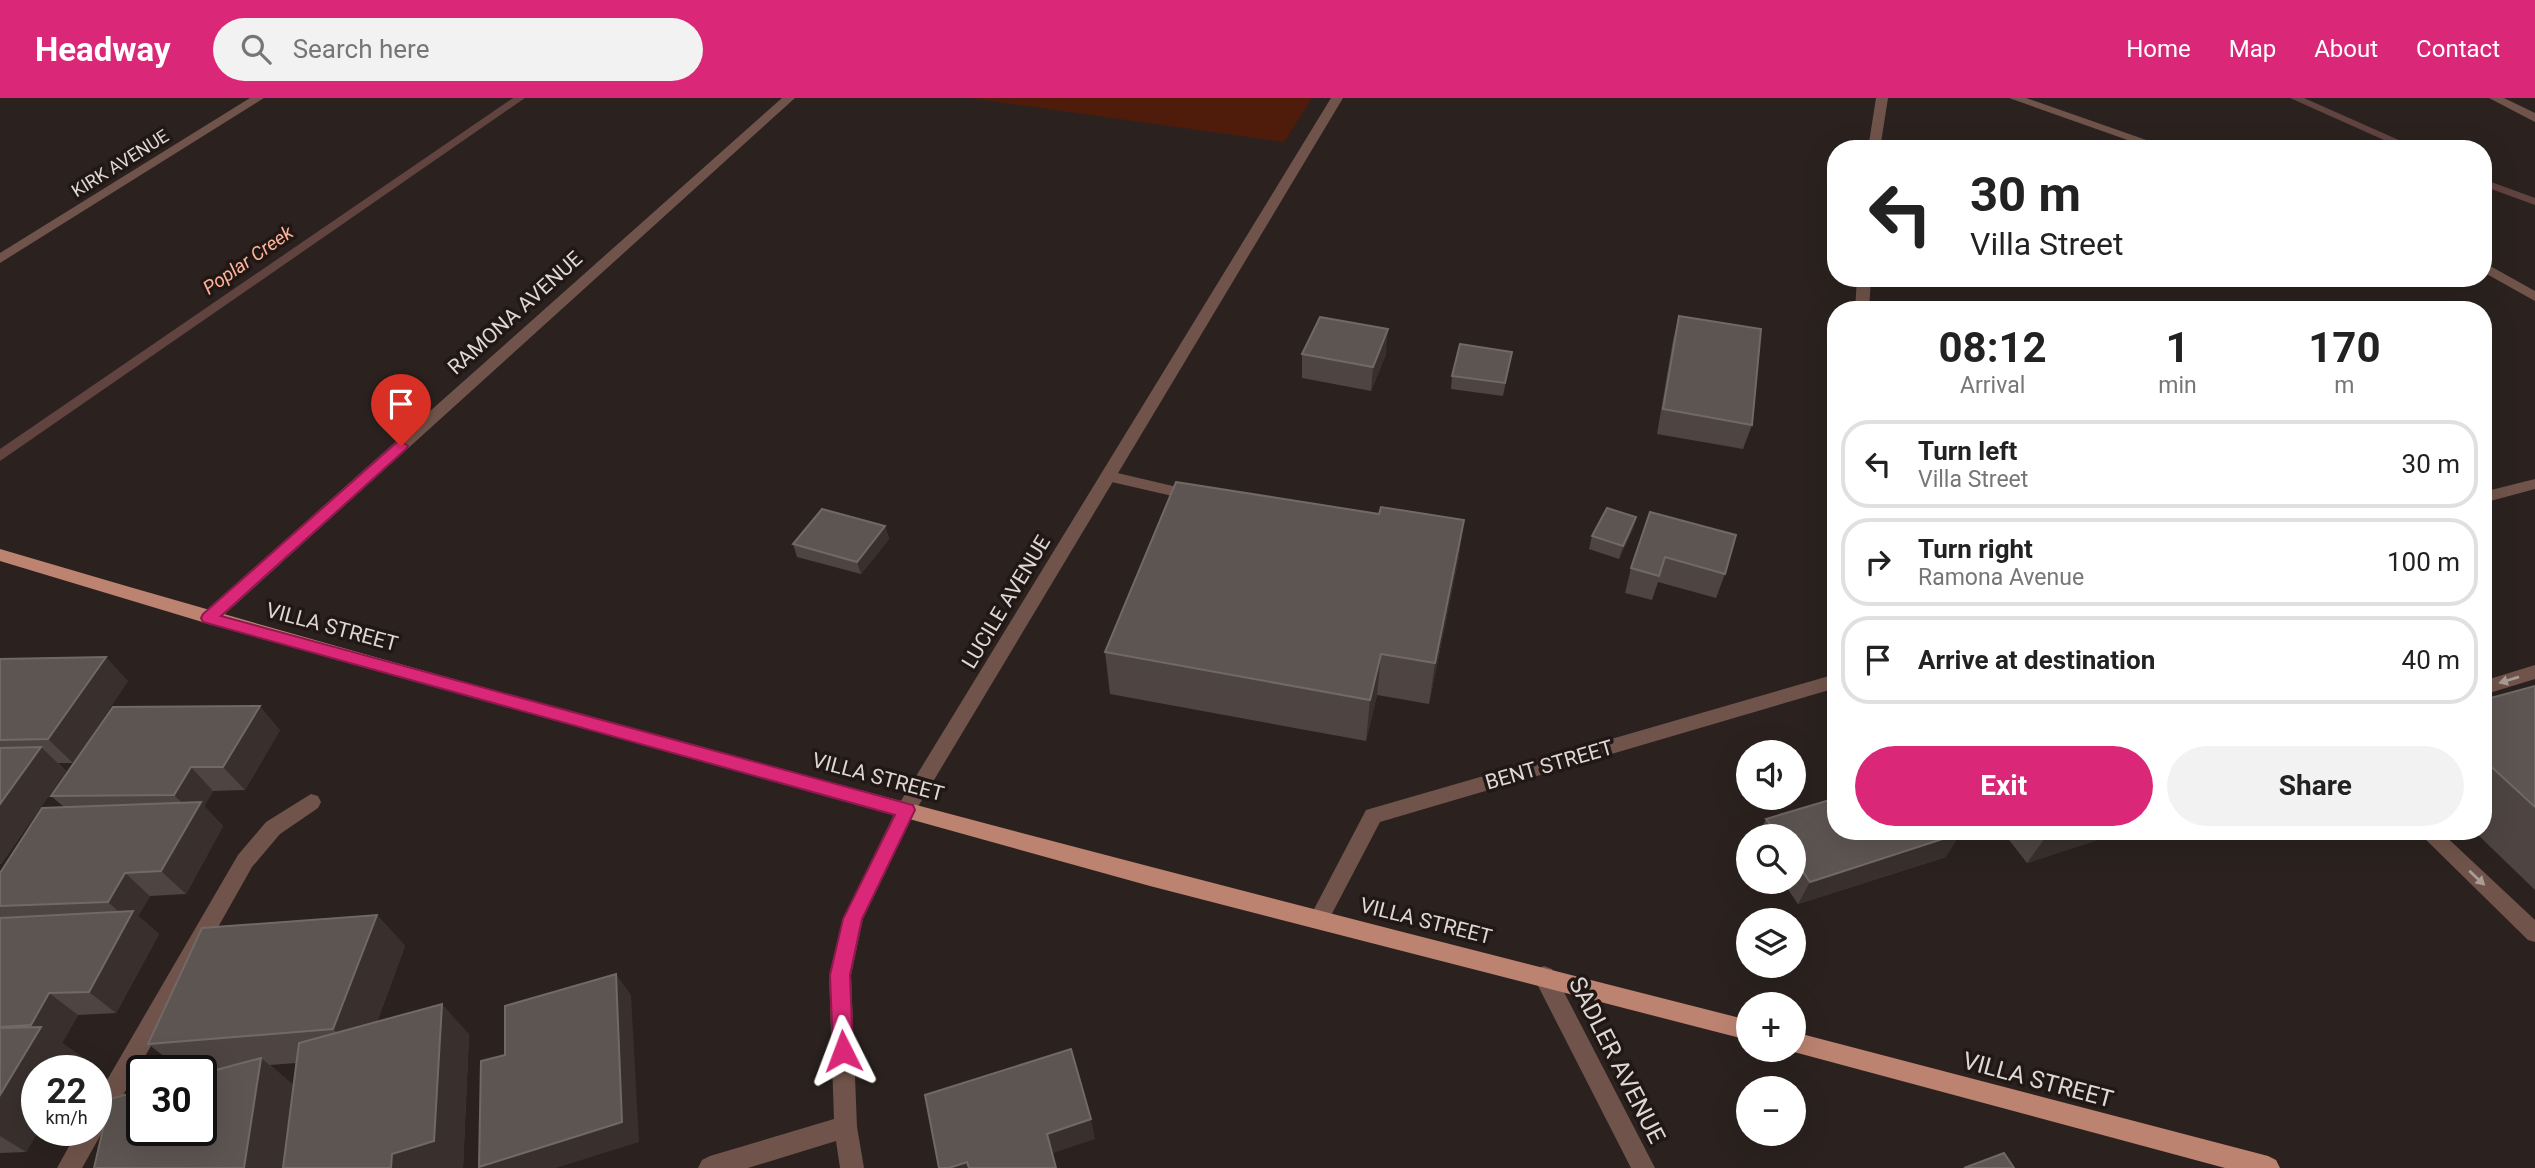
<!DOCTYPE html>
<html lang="en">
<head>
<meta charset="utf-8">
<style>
	:root { --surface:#fff; --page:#f2f2f2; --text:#222; --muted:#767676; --line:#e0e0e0; --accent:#db2777 }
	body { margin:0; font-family:Roboto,sans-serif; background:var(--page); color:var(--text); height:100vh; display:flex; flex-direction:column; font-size:26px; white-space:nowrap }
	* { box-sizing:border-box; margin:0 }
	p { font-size:23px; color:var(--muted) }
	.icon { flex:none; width:38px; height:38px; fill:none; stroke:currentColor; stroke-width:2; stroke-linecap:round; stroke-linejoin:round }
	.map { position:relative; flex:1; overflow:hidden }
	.panel { position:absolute; left:1827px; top:203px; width:665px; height:539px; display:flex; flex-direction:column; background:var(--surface); border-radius:28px; box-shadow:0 7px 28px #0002 }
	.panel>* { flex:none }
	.banner { position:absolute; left:1827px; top:42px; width:665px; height:147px; border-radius:28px; box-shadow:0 7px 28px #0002; background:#fff; color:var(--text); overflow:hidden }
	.controls { position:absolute; left:1736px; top:642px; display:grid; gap:14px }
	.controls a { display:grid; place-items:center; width:70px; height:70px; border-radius:50%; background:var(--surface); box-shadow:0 7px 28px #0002; font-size:35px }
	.speed { position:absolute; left:21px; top:957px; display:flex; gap:14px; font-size:35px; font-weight:700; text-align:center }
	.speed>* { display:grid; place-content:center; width:91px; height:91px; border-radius:50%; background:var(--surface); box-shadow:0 7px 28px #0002; line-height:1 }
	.speed small { font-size:18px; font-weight:400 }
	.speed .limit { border:4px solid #111; border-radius:10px; background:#fff; color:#111 }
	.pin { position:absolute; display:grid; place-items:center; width:60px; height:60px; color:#fff; margin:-72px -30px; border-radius:50% 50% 50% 0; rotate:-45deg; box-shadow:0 0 7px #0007 }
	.pin .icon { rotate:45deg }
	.me { position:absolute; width:77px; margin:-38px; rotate:357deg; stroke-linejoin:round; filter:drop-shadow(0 0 5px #0008) }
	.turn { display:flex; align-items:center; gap:24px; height:147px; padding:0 28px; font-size:32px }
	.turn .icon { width:91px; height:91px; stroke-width:2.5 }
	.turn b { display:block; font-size:49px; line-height:60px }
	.eta { display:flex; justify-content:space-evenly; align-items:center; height:119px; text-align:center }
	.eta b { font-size:42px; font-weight:700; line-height:49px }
	.cta { display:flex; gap:14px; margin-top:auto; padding:14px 28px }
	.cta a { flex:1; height:80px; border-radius:42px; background:var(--accent); color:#fff; font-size:28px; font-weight:700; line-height:80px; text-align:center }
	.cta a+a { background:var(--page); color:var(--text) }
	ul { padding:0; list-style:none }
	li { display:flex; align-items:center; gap:21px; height:88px; margin:0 14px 10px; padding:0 14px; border:4px solid var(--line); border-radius:28px }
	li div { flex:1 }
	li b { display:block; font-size:26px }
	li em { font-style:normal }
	header { display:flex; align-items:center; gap:42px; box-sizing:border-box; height:98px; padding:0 35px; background:var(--accent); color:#fff }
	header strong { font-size:33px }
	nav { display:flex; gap:38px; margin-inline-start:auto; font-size:24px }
	.search { width:490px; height:63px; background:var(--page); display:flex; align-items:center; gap:18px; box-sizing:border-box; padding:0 24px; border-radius:38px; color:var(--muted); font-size:26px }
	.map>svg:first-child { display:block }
	.green { fill:#4f1c0b }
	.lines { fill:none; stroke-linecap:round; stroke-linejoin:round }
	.stream { fill:#614340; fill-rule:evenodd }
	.lane { fill:#70544b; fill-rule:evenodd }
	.street { fill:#70544b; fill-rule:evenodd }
	.primary { fill:#bc8371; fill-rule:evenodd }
	.wall { fill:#4e4542; fill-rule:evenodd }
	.shaded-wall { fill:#39302d }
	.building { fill:#5d5552; stroke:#716966; stroke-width:2 }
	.oneway { fill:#ac9c97 }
	.route { fill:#db2777; stroke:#8e194d; stroke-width:2 }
	.labels { text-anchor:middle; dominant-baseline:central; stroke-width:7; stroke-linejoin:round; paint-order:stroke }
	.far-street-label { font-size:18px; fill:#ddd7d5; stroke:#211816 }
	.far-water-label { font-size:19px; font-style:italic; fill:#ffb39b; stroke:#211816 }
	.street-label { font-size:21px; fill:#ddd7d5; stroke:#211816 }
	.near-street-label { font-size:24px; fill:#ddd7d5; stroke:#211816 }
</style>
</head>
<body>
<header>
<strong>Headway</strong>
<div class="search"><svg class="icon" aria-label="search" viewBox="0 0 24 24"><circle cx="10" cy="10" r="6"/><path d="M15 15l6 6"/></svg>Search here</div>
<nav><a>Home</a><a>Map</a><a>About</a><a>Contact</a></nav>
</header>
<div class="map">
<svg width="2535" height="1070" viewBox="0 0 2535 1070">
	<rect width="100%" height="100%" fill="#2b221f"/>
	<path class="green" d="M969,0H1312L1284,44Z"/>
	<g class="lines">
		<path class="stream" d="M513,0H525L0,363V351Z
			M2290,0H2304L2419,51H2404Z
			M2483,81L2535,100V107L2483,88Z"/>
		<path class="lane" d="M1109,373L1194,393L1202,398L1194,403L1103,382L1101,378Z
			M2535,567V581L2483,597V583Z
			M2417,733H2440L2535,822V844L2528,842Z"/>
		<path class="street" d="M250,0H264L0,165V155Z
			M782,0H795L215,525H203L200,520L203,515Z
			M1331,0H1343L913,717L863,821L851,877L857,1029L864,1070H840L836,1043L748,1070H698L702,1062L710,1058L834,1021L829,877L843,821L899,706Z
			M1876,0H1888L1880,51H1868Z
			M2009,0H2026L2172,51H2153Z
			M2489,0H2504L2535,15V24Z
			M2483,164L2535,193V203L2483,174Z
			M1857,180H1871L1869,212H1855Z
			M2535,381V391L2483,405V394Z
			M1836,576V590L1380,724L1326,827L1319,830L1312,827L1309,821L1312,815L1366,712Z
			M311,696L318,698L321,704L318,710L280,736L252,769L82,1070H57L78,1032H96V1001L238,757L266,724Z
			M1544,868L1552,871L1655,1070H1631L1533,878L1536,871Z"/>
		<path class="primary" d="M0,451C579,622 1163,774 1748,922V942L1150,788L209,526L0,463Z
			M1794,934L2268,1058L2276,1062L2280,1070H2225L1794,954L1788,952H1794Z"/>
	</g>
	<path class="wall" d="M1679,218L1752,327L1743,351L1657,336L1673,242Z
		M1512,254L1503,298L1451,291L1452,278Z
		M1302,256H1386L1371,293L1302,280Z
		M1650,414L1725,476L1716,500L1658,484L1652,502L1625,495L1631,470Z
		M1636,419L1633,431L1619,461L1589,451L1592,438Z
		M1464,422L1458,463L1429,606L1377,597L1366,643L1110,596L1105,554Z
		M885,428L889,441L861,476L797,459L793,446Z
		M0,561L128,583L73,665H58L66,673L1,766H0Z
		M2535,588V792L2474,733H2483V602Z
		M280,632L245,692L213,693L204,708L223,728L186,796L150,798L138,818L159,836L116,915L78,917L62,945L82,959L26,1054L0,1055V775L64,709L51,698Z
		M1766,721L1946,759L1798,806L1783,784H1794V738H1758Z
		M2002,733H2125L2027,765Z
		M377,817L405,848L377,924L469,936L463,1070H94L216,972L183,973L148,946ZM296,965L293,987L270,967Z"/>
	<path class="shaded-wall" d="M1388,231L1386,256L1371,293L1373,269Z
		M1636,419L1633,431L1619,461L1623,448Z
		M1464,422L1458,463L1429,606L1435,565Z
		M885,428L889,441L861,476L857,464Z
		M1381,556L1377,597L1366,643L1370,602Z
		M106,559L128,583L73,665L48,641Z
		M260,608L280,632L245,692L223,669Z
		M41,649L66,673L1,766L0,765V706Z
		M191,669L213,693L204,708L223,728L186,796L161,773L194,717L174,697Z
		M2050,733H2125L2027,765Z
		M1961,735L1946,759L1798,806L1810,784Z
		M125,775L150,798L138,818L159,836L116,915L89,894L128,822L108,804Z
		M377,817L405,848L364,960L333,931Z
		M616,876L631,897L639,1044L556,1070H480L479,1069Z
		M49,895L78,917L62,945L82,959L73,973H37V1032H39L26,1054L0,1038V997L39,933L31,927Z
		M442,906L469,936L463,1070H391L392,1056Z
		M261,960L295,988L284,1070H244Z
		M1091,1021L1095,1041L1053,1055L1047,1036Z
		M967,1064L970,1070H949Z"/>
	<path class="building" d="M1679,218L1761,231L1752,327L1663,311Z
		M1320,219L1388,231L1373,269L1302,256Z
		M1460,246L1512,254L1505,285L1452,278Z
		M1176,384L1379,416L1381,409L1464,422L1435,565L1381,556L1370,602L1105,554Z
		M1607,410L1636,419L1623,448L1592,438Z
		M822,411L885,428L857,464L793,446Z
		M1650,414L1736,437L1725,476L1665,459L1659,478L1631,470Z
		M106,559L48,641L0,642V561Z
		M2535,588V709L2483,661V602Z
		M260,608L223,669H191L174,697L51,698L113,609Z
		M41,649L0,706V650Z
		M1836,700V733H1959L1961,735L1810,784L1794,761V738H1779L1766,721Z
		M201,704L161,773L125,775L108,804L0,808V775L42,710Z
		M133,813L89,894L49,895L31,927L0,929V820Z
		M377,817L333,931L148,946L202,830Z
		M616,876L622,1024L479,1069L481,963L505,957V908Z
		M442,906L434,1043L392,1056L391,1070H283L299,945Z
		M41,929L0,997V930Z
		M1071,951L1091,1021L1047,1036L1056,1070H969L967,1064L949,1070H939L925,997Z
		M261,960L244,1070H94L110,1001L142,992V1032H201V976Z
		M2004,1055L2014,1070H1964Z"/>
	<defs><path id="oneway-solid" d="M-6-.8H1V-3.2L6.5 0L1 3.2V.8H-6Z" transform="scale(1.75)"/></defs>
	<g class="oneway">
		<use href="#oneway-solid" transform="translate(2509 582) rotate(163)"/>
		<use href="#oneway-solid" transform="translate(2477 780) rotate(43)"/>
	</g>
	<path class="route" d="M401,343L408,348L406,351L221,518L913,707L915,712L862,821L850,877L853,953L850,960L843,963L836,960L833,953L830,877L843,821L895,717L203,524L201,520L203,516L396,345Z"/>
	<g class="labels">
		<g class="far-street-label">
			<text transform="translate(120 65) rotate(-32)">KIRK AVENUE</text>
		</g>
		<g class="far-water-label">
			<text transform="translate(248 162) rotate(-35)">Poplar Creek</text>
		</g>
		<g class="street-label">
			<text transform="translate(515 215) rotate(-42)">RAMONA AVENUE</text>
			<text transform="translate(1006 504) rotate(-59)">LUCILE AVENUE</text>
			<text transform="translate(332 529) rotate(15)">VILLA STREET</text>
			<text transform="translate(1549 667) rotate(-16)">BENT STREET</text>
			<text transform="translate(878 679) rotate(15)">VILLA STREET</text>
			<text transform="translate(1426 823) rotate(14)">VILLA STREET</text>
		</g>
		<g class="near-street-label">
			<text transform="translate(1617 962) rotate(63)">SADLER AVENUE</text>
			<text transform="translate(2038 982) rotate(15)">VILLA STREET</text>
		</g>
	</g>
</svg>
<div class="controls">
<a><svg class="icon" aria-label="sound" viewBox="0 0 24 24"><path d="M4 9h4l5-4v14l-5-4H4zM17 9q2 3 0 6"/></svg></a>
<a><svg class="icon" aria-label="search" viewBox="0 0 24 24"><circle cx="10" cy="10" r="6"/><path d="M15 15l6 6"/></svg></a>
<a><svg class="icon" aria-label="layers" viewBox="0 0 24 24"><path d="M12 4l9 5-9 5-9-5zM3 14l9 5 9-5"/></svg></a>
<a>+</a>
<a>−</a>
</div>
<div class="speed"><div>22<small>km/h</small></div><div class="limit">30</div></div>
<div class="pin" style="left:401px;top:348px;background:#d93025"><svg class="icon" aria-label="arrive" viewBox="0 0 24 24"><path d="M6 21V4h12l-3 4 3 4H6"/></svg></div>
<svg class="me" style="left:843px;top:953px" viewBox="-20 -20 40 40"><path d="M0-17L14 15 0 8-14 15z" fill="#db2777" stroke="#fff" stroke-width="4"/></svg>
<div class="banner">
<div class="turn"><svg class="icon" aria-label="left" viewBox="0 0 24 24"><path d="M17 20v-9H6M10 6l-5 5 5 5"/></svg><div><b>30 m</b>Villa Street</div></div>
</div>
<section class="panel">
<div class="eta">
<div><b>08:12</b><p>Arrival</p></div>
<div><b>1</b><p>min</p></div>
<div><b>170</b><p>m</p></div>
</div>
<ul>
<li><svg class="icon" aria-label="left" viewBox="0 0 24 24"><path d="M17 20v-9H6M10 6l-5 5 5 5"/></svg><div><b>Turn left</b><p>Villa Street</p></div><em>30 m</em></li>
<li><svg class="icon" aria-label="right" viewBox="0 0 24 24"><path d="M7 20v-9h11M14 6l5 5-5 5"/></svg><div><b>Turn right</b><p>Ramona Avenue</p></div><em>100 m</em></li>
<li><svg class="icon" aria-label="arrive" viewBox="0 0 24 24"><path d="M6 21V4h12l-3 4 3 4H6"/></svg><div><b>Arrive at destination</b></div><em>40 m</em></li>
</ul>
<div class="cta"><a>Exit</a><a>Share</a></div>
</section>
</div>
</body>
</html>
